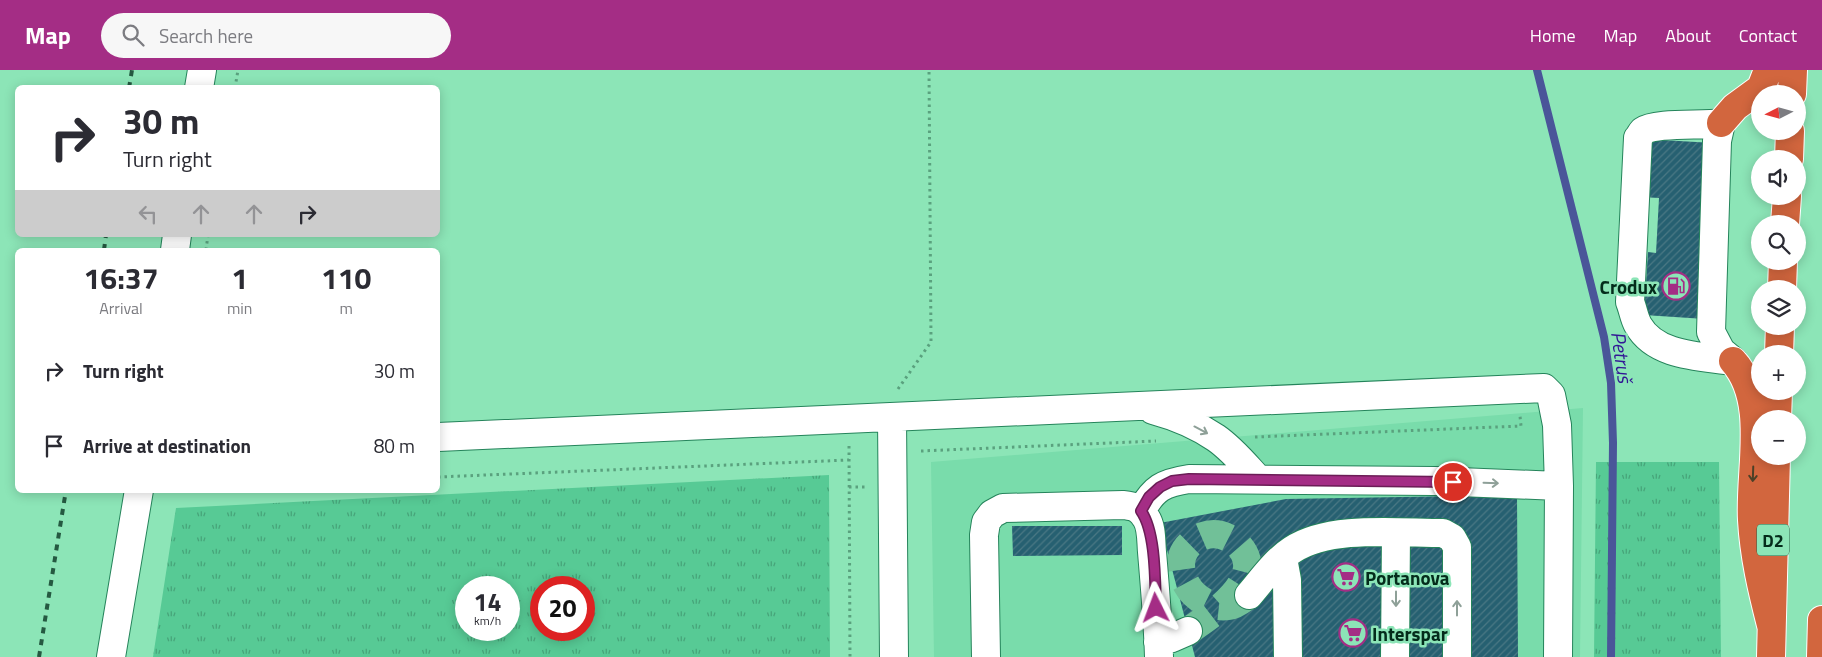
<!DOCTYPE html>
<html lang="en">
<head>
<meta charset="utf-8">
<style>
	:root { --surface:#fff; --page:#f7f7f7; --text:#2b2b33; --muted:#7c7c81; --accent:#a42d85 }
	body { margin:0; font-family:"Titillium Web",sans-serif; background:var(--page); color:var(--text); height:100vh; display:flex; flex-direction:column; font-size:19px; white-space:nowrap }
	* { box-sizing:border-box; margin:0 }
	p { font-size:16px; color:var(--muted) }
	.icon { flex:none; width:28px; height:28px; fill:none; stroke:currentColor; stroke-width:2; stroke-linecap:round; stroke-linejoin:round }
	.map { position:relative; flex:1; overflow:hidden }
	.sheet { position:absolute; left:15px; top:178px; width:425px; height:245px; display:flex; flex-direction:column; background:var(--surface); border-radius:8px; box-shadow:0 2px 12px #0003 }
	.sheet>* { flex:none }
	.guide { position:absolute; left:15px; top:15px; width:425px; height:152px; border-radius:8px; box-shadow:0 2px 12px #0003; background:#fff; color:var(--text); overflow:hidden }
	.needle { width:32px; rotate:264deg }
	.buttons { position:absolute; left:1751px; top:15px; display:grid; gap:10px }
	.buttons a { display:grid; place-items:center; width:55px; height:55px; border-radius:50%; background:var(--surface); box-shadow:0 2px 12px #0003; font-size:25px }
	.speed { position:absolute; left:455px; top:506px; display:flex; gap:10px; font-size:25px; font-weight:700; text-align:center }
	.speed>* { display:grid; place-content:center; width:65px; height:65px; border-radius:50%; background:var(--surface); box-shadow:0 2px 12px #0003; line-height:1 }
	.speed small { font-size:12px; font-weight:400 }
	.speed .limit { border:8px solid #d22; background:#fff; color:#111 }
	.pin { position:absolute; display:grid; place-items:center; width:42px; height:42px; color:#fff; margin:-21px; border:2px solid #fff; border-radius:50%; box-shadow:0 1px 5px #0007 }
	.me { position:absolute; width:55px; margin:-28px; rotate:357deg; stroke-linejoin:round; filter:drop-shadow(0 0 4px #0008) }
	.turn { display:flex; align-items:center; gap:18px; height:105px; padding:0 25px; font-size:22px }
	.turn .icon { width:65px; height:65px; stroke-width:2.5 }
	.turn b { display:block; font-size:35px; line-height:42px }
	.lanes { display:flex; align-items:center; height:48px; padding:0 25px; background:#0003; justify-content:center; gap:25px; direction:ltr }
	.lanes .off { opacity:.35 }
	.eta { display:flex; justify-content:space-evenly; align-items:center; height:85px; text-align:center }
	.eta b { font-size:30px; font-weight:700; line-height:35px }
	ul { padding:0; list-style:none }
	li { display:flex; align-items:center; gap:15px; height:75px; padding:0 25px }
	li div { flex:1 }
	li b { display:block; font-size:19px }
	li em { font-style:normal }
	header { display:flex; align-items:center; gap:30px; box-sizing:border-box; height:70px; padding:0 25px; background:var(--accent); color:#fff }
	header strong { font-size:24px }
	nav { display:flex; gap:28px; margin-inline-start:auto; font-size:18px }
	.search { width:350px; height:45px; background:var(--page); display:flex; align-items:center; gap:12px; box-sizing:border-box; padding:0 18px; border-radius:28px; color:var(--muted); font-size:19px }
	.map>svg:first-child { display:block }
	.built { fill:#79dcab }
	.grass { fill:url(#grass-tufts); fill-rule:evenodd }
	.lines { fill:none; stroke-linecap:round; stroke-linejoin:round }
	.stream { stroke:#4a5599; stroke-width:8 }
	.building { fill:url(#building-hatch) }
	.minor-tunnel { stroke:#71c098; stroke-width:28; stroke-dasharray:28 14; stroke-linecap:butt }
	.minor-casing { stroke:#25845b; stroke-width:30 }
	.highway-casing { stroke:#fff; stroke-width:30 }
	.path { stroke:#5aa17e; stroke-width:3; stroke-dasharray:2.5 4; stroke-linecap:butt }
	.minor { stroke:#fff; stroke-width:28 }
	.highway { stroke:#d2663e; stroke-width:28 }
	.rail { stroke:#255941; stroke-width:4; stroke-dasharray:6 6; stroke-linecap:butt }
	.oneway { stroke:#8ea098 }
	.oneway2 { stroke:#4c4027 }
	.route-casing { stroke:#6b1d56; stroke-width:12 }
	.route { stroke:#a42d85; stroke-width:9 }
	.labels { text-anchor:middle; dominant-baseline:central; stroke-width:5; stroke-linejoin:round; paint-order:stroke }
	.shield { fill:#8ce5b7; stroke:#2d644a; stroke-width:1 }
	.shield-label { font-size:18px; font-weight:bold; fill:#042c1b }
	.poi-label { font-size:19px; font-weight:bold; fill:#042c1b; stroke:#8ce5b7; text-anchor:start }
	.water-label { font-size:20px; font-style:italic; fill:#321795; stroke:#8ce5b7 }
</style>
</head>
<body>
<header>
<strong>Map</strong>
<div class="search"><svg class="icon" aria-label="search" viewBox="0 0 24 24"><circle cx="10" cy="10" r="6"/><path d="M15 15l6 6"/></svg>Search here</div>
<nav><a>Home</a><a>Map</a><a>About</a><a>Contact</a></nav>
</header>
<div class="map">
<svg width="1822" height="587" viewBox="0 0 1822 587">
	<defs>
		<pattern id="grass-tufts" width="24" height="20" patternUnits="userSpaceOnUse" patternTransform="scale(1.25)"><rect width="24" height="20" fill="#57ca95"/><path d="M3 7l-1-3M5 7V3M7 7l1-3M15 17l-1-3M17 17v-4M19 17l1-3" fill="none" stroke="#46a479"/></pattern>
		<pattern id="building-hatch" width="6" height="6" patternUnits="userSpaceOnUse" patternTransform="scale(1.25)"><rect width="6" height="6" fill="#266071"/><path d="M-1 1l2-2M0 6l6-6M5 7l2-2" fill="none" stroke="#4a7884"/></pattern>
	</defs>
	<rect width="100%" height="100%" fill="#8ce5b7"/>
	<path class="built" d="M1583,338L1580,587H934L931,392Z"/>
	<path class="grass" d="M1596,392H1719L1721,587H1594Z
		M829,405L830,587H153L176,438ZM466,518H509V560H466ZM541,518H584V560H541Z"/>
	<g class="lines">
		<path class="stream" d="M1537,0L1604,267L1611,313L1613,373L1611,587"/>
	</g>
	<path class="building" d="M1644,69L1731,74L1728,129L1705,249L1644,245L1648,182L1656,183L1659,128L1641,127Z
		M1517,425L1518,587H1195L1160,453L1286,429Z
		M1012,456H1122V485L1013,486Z"/>
	<g class="lines">
		<path class="minor-tunnel" d="M1188,561C1212,545 1273,505 1235,472C1226,465 1214,462 1203,466C1159,483 1188,542 1229,536C1237,535 1243,529 1249,525"/>
		<g class="minor-casing">
			<path id="minor" d="M199,18L202,0
				M1721,53L1717,71L1711,262L1721,281L1733,291C1701,286 1656,287 1638,255C1634,248 1633,239 1630,232L1638,68C1640,66 1641,63 1643,61C1656,52 1703,56 1721,53Z
				M175,180L177,165
				M1153,340C1175,346 1197,355 1216,368C1232,379 1245,395 1258,409
				M892,347L894,587
				M438,367L1544,318L1551,325L1557,355L1559,416L1558,587
				M1141,441C1154,418 1163,413 1189,409L1435,411L1559,416
				M1283,488L1287,510L1288,587
				M1249,525C1262,510 1275,491 1292,480C1329,455 1398,463 1443,463L1452,468L1457,477V587
				M1158,572L1172,568L1188,561
				M111,587L139,420
				M986,587L984,465L986,452L992,444L1003,438L1123,435C1134,436 1140,438 1146,448C1152,457 1151,471 1152,482C1155,517 1158,552 1159,587
				M1395,587L1396,463"/>
		</g>
		<g class="highway-casing">
			<path id="highway" d="M1792,24L1793,0
				M1721,53L1735,37L1761,18L1768,0
				M1789,89L1790,61
				M1785,154L1787,126
				M1782,219L1783,191
				M1779,284L1780,256
				M1733,291C1769,331 1749,400 1752,450C1754,486 1762,520 1771,555
				M1777,349L1778,321
				M1771,587L1776,386
				M1821,587L1822,550"/>
		</g>
		<path class="path" d="M235,18L238,0
			M206,180L208,165
			M898,319L931,272L929,0
			M1255,367L1521,356L1520,346
			M849,376L850,587
			M921,381L1156,371
			M438,407L849,390
			M849,417H866"/>
		<use href="#minor" class="minor"/>
		<use href="#highway" class="highway"/>
		<path class="rail" d="M129,18L132,0
			M104,180L106,165
			M39,587L66,420"/>
	</g>
	<defs><path id="oneway-shaft" d="M-6 0H5M1.5-3L5.5 0L1.5 3" fill="none" stroke-width="1.6" stroke-linecap="round" stroke-linejoin="round" transform="scale(1.25)"/></defs>
	<g class="oneway">
		<use href="#oneway-shaft" transform="translate(1201 360) rotate(28)"/>
		<use href="#oneway-shaft" transform="translate(1491 413) rotate(2)"/>
		<use href="#oneway-shaft" transform="translate(1396 529) rotate(90)"/>
		<use href="#oneway-shaft" transform="translate(1457 538) rotate(-90)"/>
	</g>
	<use class="oneway2" href="#oneway-shaft" transform="translate(1753 404) rotate(92)"/>
	<g class="lines">
		<g class="route-casing">
			<path id="route" d="M1156,538C1155,512 1156,462 1141,441L1149,427L1160,417L1172,411L1189,409L1453,412"/>
		</g>
		<use href="#route" class="route"/>
	</g>
	<defs>
		<g id="fuel-ring" transform="scale(1.4375)"><circle r="9.5" fill="#8ce5b7" stroke="#a42d85" stroke-width="1.5"/><path d="M-5.5-6h7V0h2V4h1.3V-2.5L3-4.5l.8-.8L6-3V5H2.5V1h-1V6h-7ZM-4.2-4.7v3.2H.2V-4.7Z" fill="#a42d85"/></g>
		<g id="supermarket-ring" transform="scale(1.4375)"><circle r="9.5" fill="#8ce5b7" stroke="#a42d85" stroke-width="1.5"/><path d="M-6-5.5h2.5l.6 2H6L4.5 2H-2.5L-4.4-4H-6ZM-1.5 3.2a1.3 1.3 0 1 0 .1 0ZM3 3.2a1.3 1.3 0 1 0 .1 0Z" fill="#a42d85"/></g>
	</defs>
	<g fill-rule="evenodd">
		<use href="#fuel-ring" x="1676" y="216"/>
		<use href="#supermarket-ring" x="1346" y="507"/>
		<use href="#supermarket-ring" x="1353" y="563"/>
	</g>
	<g class="labels">
		<rect class="shield" x="1757" y="454.5" width="32" height="31" rx="4"/>
		<g class="shield-label">
			<text x="1773" y="470">D2</text>
		</g>
		<g class="poi-label">
			<text x="1657" y="216" text-anchor="end">Crodux</text>
			<text x="1365" y="507">Portanova</text>
			<text x="1372" y="563">Interspar</text>
		</g>
		<g class="water-label">
			<text transform="translate(1622 287) rotate(82)">Petruš</text>
		</g>
	</g>
</svg>
<div class="buttons">
<a><svg class="needle" viewBox="-14 -14 28 28"><path d="M0-13l5 13h-10z" fill="#e53935"/><path d="M0 13l5-13h-10z" fill="#7c7c81"/></svg></a>
<a><svg class="icon" aria-label="sound" viewBox="0 0 24 24"><path d="M4 9h4l5-4v14l-5-4H4zM17 9q2 3 0 6"/></svg></a>
<a><svg class="icon" aria-label="search" viewBox="0 0 24 24"><circle cx="10" cy="10" r="6"/><path d="M15 15l6 6"/></svg></a>
<a><svg class="icon" aria-label="layers" viewBox="0 0 24 24"><path d="M12 4l9 5-9 5-9-5zM3 14l9 5 9-5"/></svg></a>
<a>+</a>
<a>−</a>
</div>
<div class="speed"><div>14<small>km/h</small></div><div class="limit">20</div></div>
<div class="pin" style="left:1453px;top:412px;background:#d93025"><svg class="icon" aria-label="arrive" viewBox="0 0 24 24"><path d="M6 21V4h12l-3 4 3 4H6"/></svg></div>
<svg class="me" style="left:1156px;top:538px" viewBox="-20 -20 40 40"><path d="M0-17L14 15 0 8-14 15z" fill="#a42d85" stroke="#fff" stroke-width="4"/></svg>
<div class="guide">
<div class="turn"><svg class="icon" aria-label="right" viewBox="0 0 24 24"><path d="M7 20v-9h11M14 6l5 5-5 5"/></svg><div><b>30 m</b>Turn right</div></div>
<div class="lanes"><svg class="icon off" aria-label="left" viewBox="0 0 24 24"><path d="M17 20v-9H6M10 6l-5 5 5 5"/></svg><svg class="icon off" aria-label="ahead" viewBox="0 0 24 24"><path d="M12 20V5M6 11l6-6 6 6"/></svg><svg class="icon off" aria-label="ahead" viewBox="0 0 24 24"><path d="M12 20V5M6 11l6-6 6 6"/></svg><svg class="icon" aria-label="right" viewBox="0 0 24 24"><path d="M7 20v-9h11M14 6l5 5-5 5"/></svg></div>
</div>
<section class="sheet">
<div class="eta">
<div><b>16:37</b><p>Arrival</p></div>
<div><b>1</b><p>min</p></div>
<div><b>110</b><p>m</p></div>
</div>
<ul>
<li><svg class="icon" aria-label="right" viewBox="0 0 24 24"><path d="M7 20v-9h11M14 6l5 5-5 5"/></svg><div><b>Turn right</b></div><em>30 m</em></li>
<li><svg class="icon" aria-label="arrive" viewBox="0 0 24 24"><path d="M6 21V4h12l-3 4 3 4H6"/></svg><div><b>Arrive at destination</b></div><em>80 m</em></li>
</ul>
</section>
</div>
</body>
</html>
